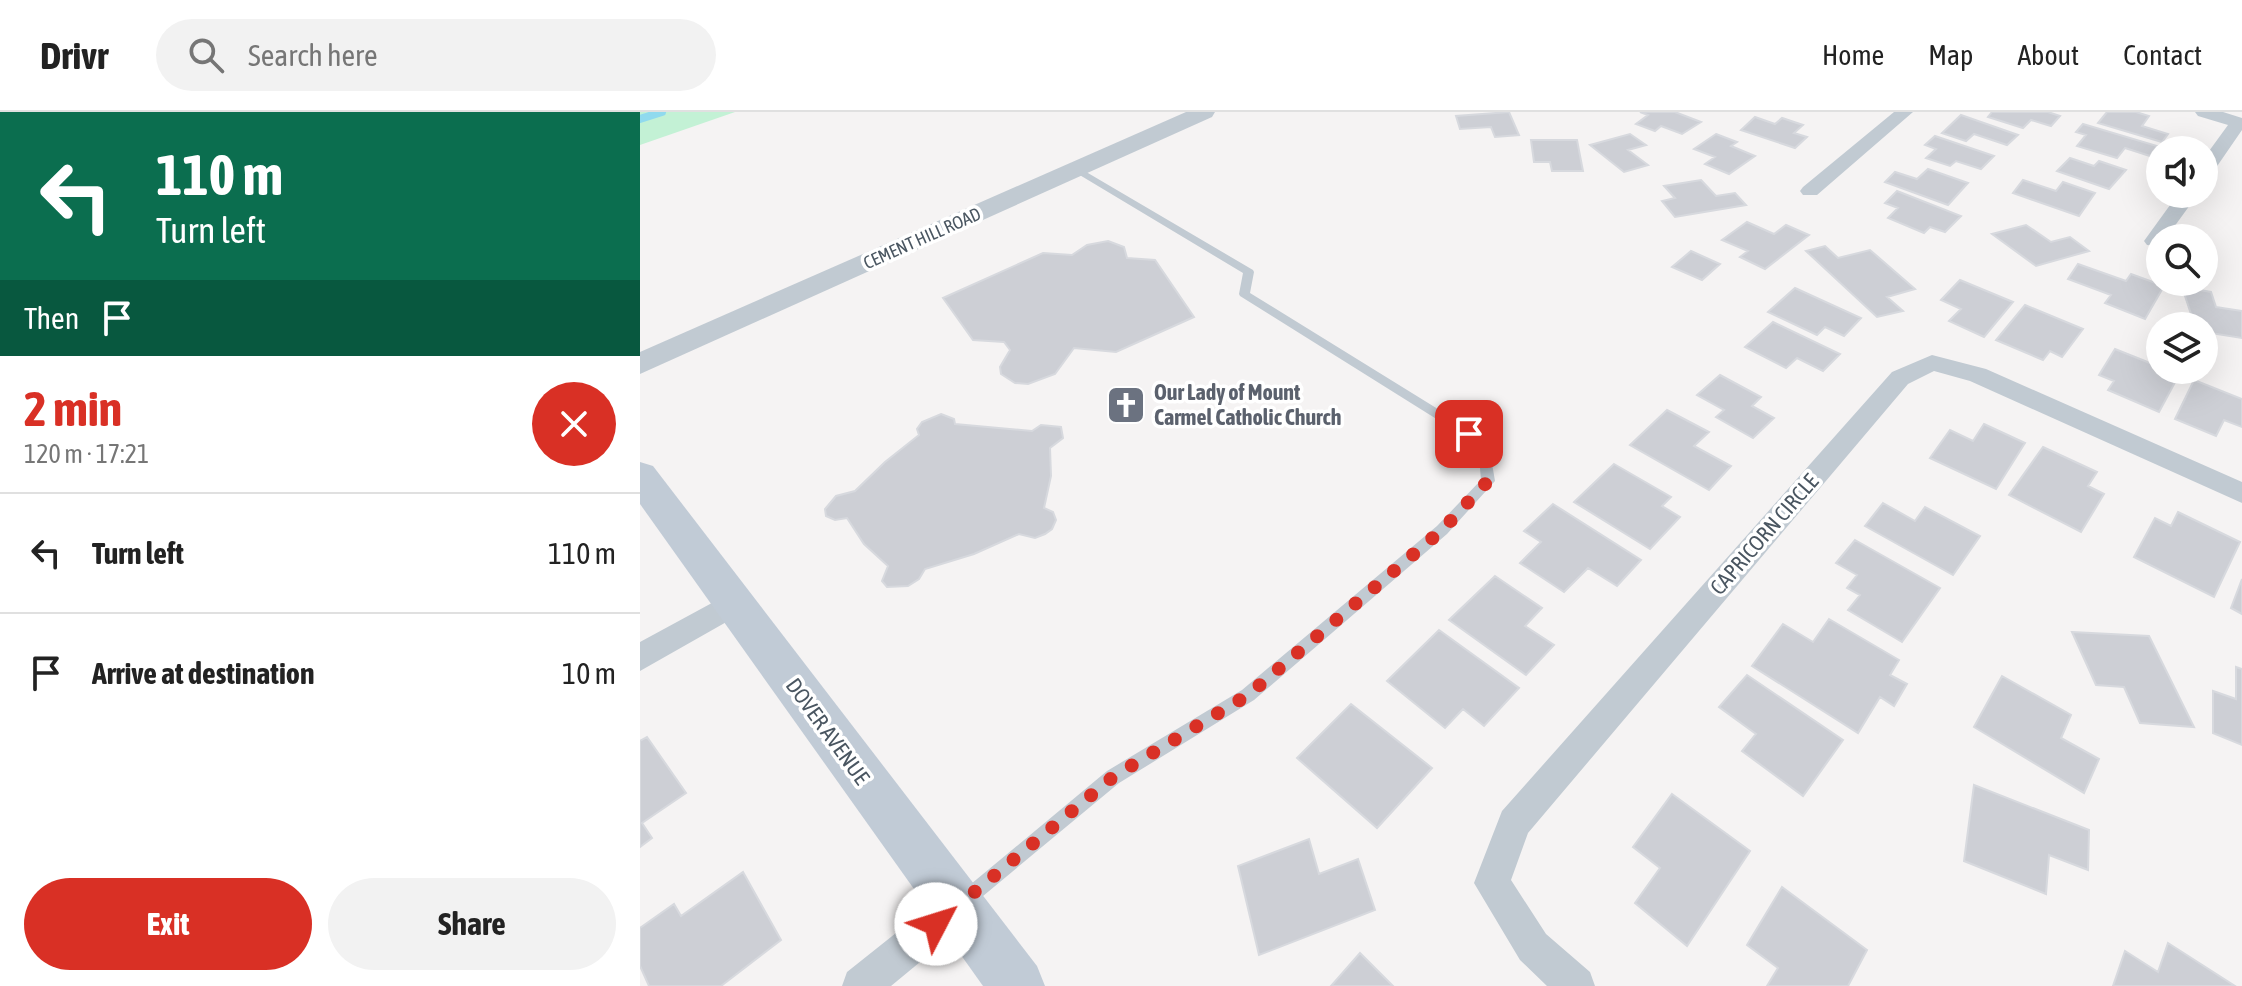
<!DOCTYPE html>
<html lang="en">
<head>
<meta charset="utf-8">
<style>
	:root { --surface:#fff; --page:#f2f2f2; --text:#222; --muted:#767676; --line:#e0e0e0; --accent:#d93025 }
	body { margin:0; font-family:"Asap Condensed",sans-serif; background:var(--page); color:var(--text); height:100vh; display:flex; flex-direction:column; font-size:30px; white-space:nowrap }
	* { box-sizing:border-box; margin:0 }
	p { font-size:26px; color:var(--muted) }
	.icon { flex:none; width:44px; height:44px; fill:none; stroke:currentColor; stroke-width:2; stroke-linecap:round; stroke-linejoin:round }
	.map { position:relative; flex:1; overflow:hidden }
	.details { display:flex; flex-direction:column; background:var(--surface); width:640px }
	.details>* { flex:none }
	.guide { background:#0b6e4f; color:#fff; overflow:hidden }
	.tools { position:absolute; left:1506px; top:24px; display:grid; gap:16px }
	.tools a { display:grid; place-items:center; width:72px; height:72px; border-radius:50%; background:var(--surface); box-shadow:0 8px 32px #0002; font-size:40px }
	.pin { position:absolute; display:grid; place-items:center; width:68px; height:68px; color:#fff; margin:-34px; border-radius:16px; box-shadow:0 4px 12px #0006 }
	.me { position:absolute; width:88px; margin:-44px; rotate:50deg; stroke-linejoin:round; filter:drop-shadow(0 0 6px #0008) }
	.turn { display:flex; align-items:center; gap:28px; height:168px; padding:0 24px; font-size:36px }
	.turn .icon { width:104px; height:104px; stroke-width:2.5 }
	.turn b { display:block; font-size:56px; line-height:68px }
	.then { display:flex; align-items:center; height:76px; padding:0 24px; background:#0003; gap:16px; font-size:30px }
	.round { display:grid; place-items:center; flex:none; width:84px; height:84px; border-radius:42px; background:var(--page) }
	.headline { display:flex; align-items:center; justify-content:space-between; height:136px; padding:0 24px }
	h1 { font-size:48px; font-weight:700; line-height:60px; color:var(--accent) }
	.primary-button { display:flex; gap:16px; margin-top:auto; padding:16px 24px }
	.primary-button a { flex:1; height:92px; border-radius:48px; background:var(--accent); color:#fff; font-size:32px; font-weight:700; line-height:92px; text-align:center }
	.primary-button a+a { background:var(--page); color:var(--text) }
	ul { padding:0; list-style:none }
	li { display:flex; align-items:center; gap:24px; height:120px; padding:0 24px; border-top:2px solid var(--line) }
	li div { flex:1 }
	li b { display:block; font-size:30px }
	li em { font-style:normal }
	header { display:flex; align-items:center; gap:48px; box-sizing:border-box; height:112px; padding:0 40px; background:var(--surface); border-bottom:2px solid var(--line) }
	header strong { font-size:38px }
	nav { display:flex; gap:44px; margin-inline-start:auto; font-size:28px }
	.search { width:560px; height:72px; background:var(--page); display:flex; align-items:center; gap:20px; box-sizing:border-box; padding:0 28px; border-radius:44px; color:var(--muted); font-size:30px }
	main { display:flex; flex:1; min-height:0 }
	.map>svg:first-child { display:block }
	.green { fill:#c3f1d5 }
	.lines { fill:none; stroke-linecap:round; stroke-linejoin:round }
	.stream { stroke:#90daee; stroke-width:8 }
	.building { fill:#cdcfd5; stroke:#d7d9de; stroke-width:2 }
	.service { fill:#c1cad2; fill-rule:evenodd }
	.minor { fill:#c1cad2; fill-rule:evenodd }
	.tertiary { fill:#c1cad2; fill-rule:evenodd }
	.secondary { fill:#c1cbd6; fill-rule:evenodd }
	.route { stroke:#d93025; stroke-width:14; stroke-dasharray:0 25.2 }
	.labels { text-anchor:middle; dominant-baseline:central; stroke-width:7; stroke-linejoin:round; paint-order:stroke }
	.far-street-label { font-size:18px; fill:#4a5661; stroke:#fff }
	.worship-label { font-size:22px; font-weight:bold; fill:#5b616d; stroke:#fff; text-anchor:start }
	.street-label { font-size:22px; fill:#4a5661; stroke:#fff }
</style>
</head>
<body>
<header>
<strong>Drivr</strong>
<div class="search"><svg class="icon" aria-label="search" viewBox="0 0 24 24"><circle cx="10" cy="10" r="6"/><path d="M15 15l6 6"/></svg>Search here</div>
<nav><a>Home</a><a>Map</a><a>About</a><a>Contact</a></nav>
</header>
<main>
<section class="details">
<div class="guide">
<div class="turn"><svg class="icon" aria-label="left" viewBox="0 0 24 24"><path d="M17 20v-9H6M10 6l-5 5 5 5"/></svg><div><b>110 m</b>Turn left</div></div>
<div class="then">Then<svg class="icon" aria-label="arrive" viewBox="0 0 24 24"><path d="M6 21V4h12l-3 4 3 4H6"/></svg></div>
</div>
<div class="headline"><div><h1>2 min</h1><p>120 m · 17:21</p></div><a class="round" style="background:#d93025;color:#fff"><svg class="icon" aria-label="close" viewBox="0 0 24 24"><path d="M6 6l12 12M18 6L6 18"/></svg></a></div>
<ul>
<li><svg class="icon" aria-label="left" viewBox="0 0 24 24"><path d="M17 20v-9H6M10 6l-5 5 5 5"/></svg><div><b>Turn left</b></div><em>110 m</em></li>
<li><svg class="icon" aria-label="arrive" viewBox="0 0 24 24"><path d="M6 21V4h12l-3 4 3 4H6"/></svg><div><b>Arrive at destination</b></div><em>10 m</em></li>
</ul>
<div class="primary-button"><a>Exit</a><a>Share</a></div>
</section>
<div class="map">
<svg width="1602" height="874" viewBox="0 0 1602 874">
	<rect width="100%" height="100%" fill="#f5f3f3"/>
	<path class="green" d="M0,0H95L0,33Z"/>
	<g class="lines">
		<path class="stream" d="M0,7L22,0"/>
	</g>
	<path class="building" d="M869,0L879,23L855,25L851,15L820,17L816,4Z
		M1000,0H1035L1061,10L1042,22L1021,14L1015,19L996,12L1008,3Z
		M1352,0H1408L1420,4L1411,14L1391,8L1383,16L1348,5Z
		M1467,0H1496L1509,4L1502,14L1528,22L1522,30L1458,11Z
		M1321,3L1378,23L1367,33L1334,22L1326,29L1302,21Z
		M1115,5L1135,12L1142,6L1163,13L1154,21L1167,25L1155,36L1101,18Z
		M1443,12L1517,34L1510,44L1485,36L1477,46L1437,34L1446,23L1436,20Z
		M990,22L1006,33L988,38L1008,53L984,60L950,33Z
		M1076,22L1097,30L1091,34L1115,44L1089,62L1065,52L1075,45L1054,37Z
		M1295,24L1354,44L1341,57L1316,49L1310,54L1286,46L1296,37L1285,33Z
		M891,28H937L943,59H912L910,50H894Z
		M1430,46L1454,54L1459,49L1486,58L1469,77L1417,59Z
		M1288,57L1328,71L1308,93L1245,70L1255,60L1277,67Z
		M1061,68L1076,84L1095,81L1106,93L1035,105L1022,89L1035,86L1024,74Z
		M1383,68L1416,79L1423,70L1455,81L1439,104L1373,81Z
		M1257,79L1321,104L1305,120L1290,115L1284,121L1248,106L1258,96L1245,91Z
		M1107,110L1134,122L1146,113L1169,123L1125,157L1100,145L1108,139L1082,128Z
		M1386,113L1411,130L1430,125L1449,139L1396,154L1352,122Z
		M468,129L484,135L487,146L515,148L554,205L476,240L434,236L415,262L388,272L375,271L361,262L360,255L370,238L364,230L333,228L303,186L403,141L432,143L447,133Z
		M1185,134L1198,146L1230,138L1275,177L1247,185L1263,199L1237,205L1166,139Z
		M1051,139L1080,152L1062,168L1032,155Z
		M1438,152L1486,169L1491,162L1524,174L1505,207L1465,191L1471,183L1428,167Z
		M1320,168L1373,190L1344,225L1309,209L1321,197L1301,188Z
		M1542,175L1571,180L1576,195L1602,199V226L1564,220V214H1555Z
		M1155,176L1221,206L1204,224L1185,215L1177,223L1128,200Z
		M1385,193L1443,217L1422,245L1410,239L1403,248L1356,228Z
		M1133,210L1200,242L1183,259L1157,246L1146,256L1105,235Z
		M1475,237L1520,255V258L1539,263L1519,300L1468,278L1474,269L1459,263Z
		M1080,263L1121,285L1112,294L1134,306L1113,326L1076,305L1084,298L1057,283Z
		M1554,268L1602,287V315L1584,308L1576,324L1535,307Z
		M1027,298L1069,320L1054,334L1091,354L1069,378L990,333Z
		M301,302L314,307L315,312L392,319L401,313L421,315L423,326L410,336L411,364L404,396L413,400L416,408L412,417L405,422L395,426L379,422L334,442L285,457L279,467L268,474L247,475L242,469L248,454L224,432L207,406L195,408L186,404L185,397L196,384L215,379L245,350L279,323L277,317L282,310Z
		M1344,312L1385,331L1356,377L1290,346L1310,318L1333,329Z
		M1403,335L1457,360L1448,374L1464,382L1441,420L1369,383Z
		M974,352L1031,385L1022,394L1040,405L1010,437L934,390Z
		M1243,391L1275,409L1285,395L1340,424L1313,463L1225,414Z
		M913,392L1001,448L977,474L948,456L924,480L880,451L901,430L884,419Z
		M1538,400L1600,430L1574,485L1494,445L1515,406L1531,414Z
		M1215,428L1300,476L1262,530L1208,498L1220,483L1207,476L1217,463L1196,451Z
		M855,464L902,496L885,514L914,533L886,563L809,508Z
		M1602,467V502L1591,496Z
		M1189,507L1259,548L1250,563L1267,572L1254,594L1240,585L1218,621L1112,554L1143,512L1173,530Z
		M799,518L879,576L844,614L823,597L805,616L747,569Z
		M1432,520L1509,524L1554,615L1500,611L1484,575L1456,573Z
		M1596,555L1602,557V633L1573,621V579L1596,587Z
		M1107,563L1203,628L1163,684L1102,639L1116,622L1079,595Z
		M1362,564L1431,603L1421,626L1459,647L1444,681L1334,615Z
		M711,592L792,656L737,716L657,646Z
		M7,625L46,681L2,711L12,726L0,735V629Z
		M1334,673L1449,718L1448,758L1409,743L1406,782L1324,749Z
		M1032,682L1110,739L1047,834L995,791L1020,756L993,735Z
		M669,727L679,762L718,747L735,798L619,843L598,754Z
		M103,760L141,828L81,874H9L0,854V816L34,792L41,804Z
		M1142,775L1227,838L1208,874H1127L1138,856L1107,833Z
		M1528,831L1595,874H1473L1485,839L1518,860Z
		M720,841L753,874H691Z"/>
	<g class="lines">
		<path class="service" d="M436,54L613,158L614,160L610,181L848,328L855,369L807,422L614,588L479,671L331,794L325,797L319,794L316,788L319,782L467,659L602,578L797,414L841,368L838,333L600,184L599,182L603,161L433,59L431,57Z"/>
		<path class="minor" d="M1254,0H1273L1177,83H1163L1160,79L1163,75Z
			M1555,0H1583L1602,6V18L1571,63L1564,65V46L1588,13L1558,4Z
			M1538,82H1558L1526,126H1520V134L1507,133L1504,129Z
			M1292,243L1346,257L1602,370V391L1330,269L1294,259L1268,272L888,721L871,768L906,822L950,860L955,874H907L880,848L834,771L862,699L1252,260Z
			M94,479L104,482L109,491L104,500L0,559V530Z
			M318,777L331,782L336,795L331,808L251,874H202L207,860L305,782Z"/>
		<path class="tertiary" d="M546,0H575L572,5L0,262V240Z"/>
		<path class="secondary" d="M0,350L13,354L397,854L405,874H343L0,392Z"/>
	</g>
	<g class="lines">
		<path class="route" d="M296,812L473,665L608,583L802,418L848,369L844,331L829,322"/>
	</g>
	<defs>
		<g id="church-square" transform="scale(2)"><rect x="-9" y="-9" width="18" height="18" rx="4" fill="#6b7280" stroke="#fff"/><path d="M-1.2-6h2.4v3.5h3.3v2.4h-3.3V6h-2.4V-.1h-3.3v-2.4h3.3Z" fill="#fff"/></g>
	</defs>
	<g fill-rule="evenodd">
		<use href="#church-square" x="486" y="293"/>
	</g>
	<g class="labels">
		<g class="far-street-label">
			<text transform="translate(282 126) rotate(-24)">CEMENT HILL ROAD</text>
		</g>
		<g class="worship-label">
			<text x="514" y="280">Our Lady of Mount<tspan x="514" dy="25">Carmel Catholic Church</tspan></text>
		</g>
		<g class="street-label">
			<text transform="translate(1124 422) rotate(-49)">CAPRICORN CIRCLE</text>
			<text transform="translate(188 619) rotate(54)">DOVER AVENUE</text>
		</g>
	</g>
</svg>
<div class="tools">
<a><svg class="icon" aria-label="sound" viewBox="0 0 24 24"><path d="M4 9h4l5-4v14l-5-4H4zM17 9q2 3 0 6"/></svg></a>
<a><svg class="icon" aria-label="search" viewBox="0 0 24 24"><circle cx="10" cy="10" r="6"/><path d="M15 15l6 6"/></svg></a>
<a><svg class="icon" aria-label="layers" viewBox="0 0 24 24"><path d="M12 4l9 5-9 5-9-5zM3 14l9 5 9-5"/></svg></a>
</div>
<div class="pin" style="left:829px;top:322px;background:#d93025"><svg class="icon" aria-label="arrive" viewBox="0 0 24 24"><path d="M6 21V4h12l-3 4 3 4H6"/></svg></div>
<svg class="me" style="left:296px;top:812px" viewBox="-20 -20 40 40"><circle r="19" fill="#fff"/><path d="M0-13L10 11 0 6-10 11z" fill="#d93025"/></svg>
</div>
</main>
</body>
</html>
